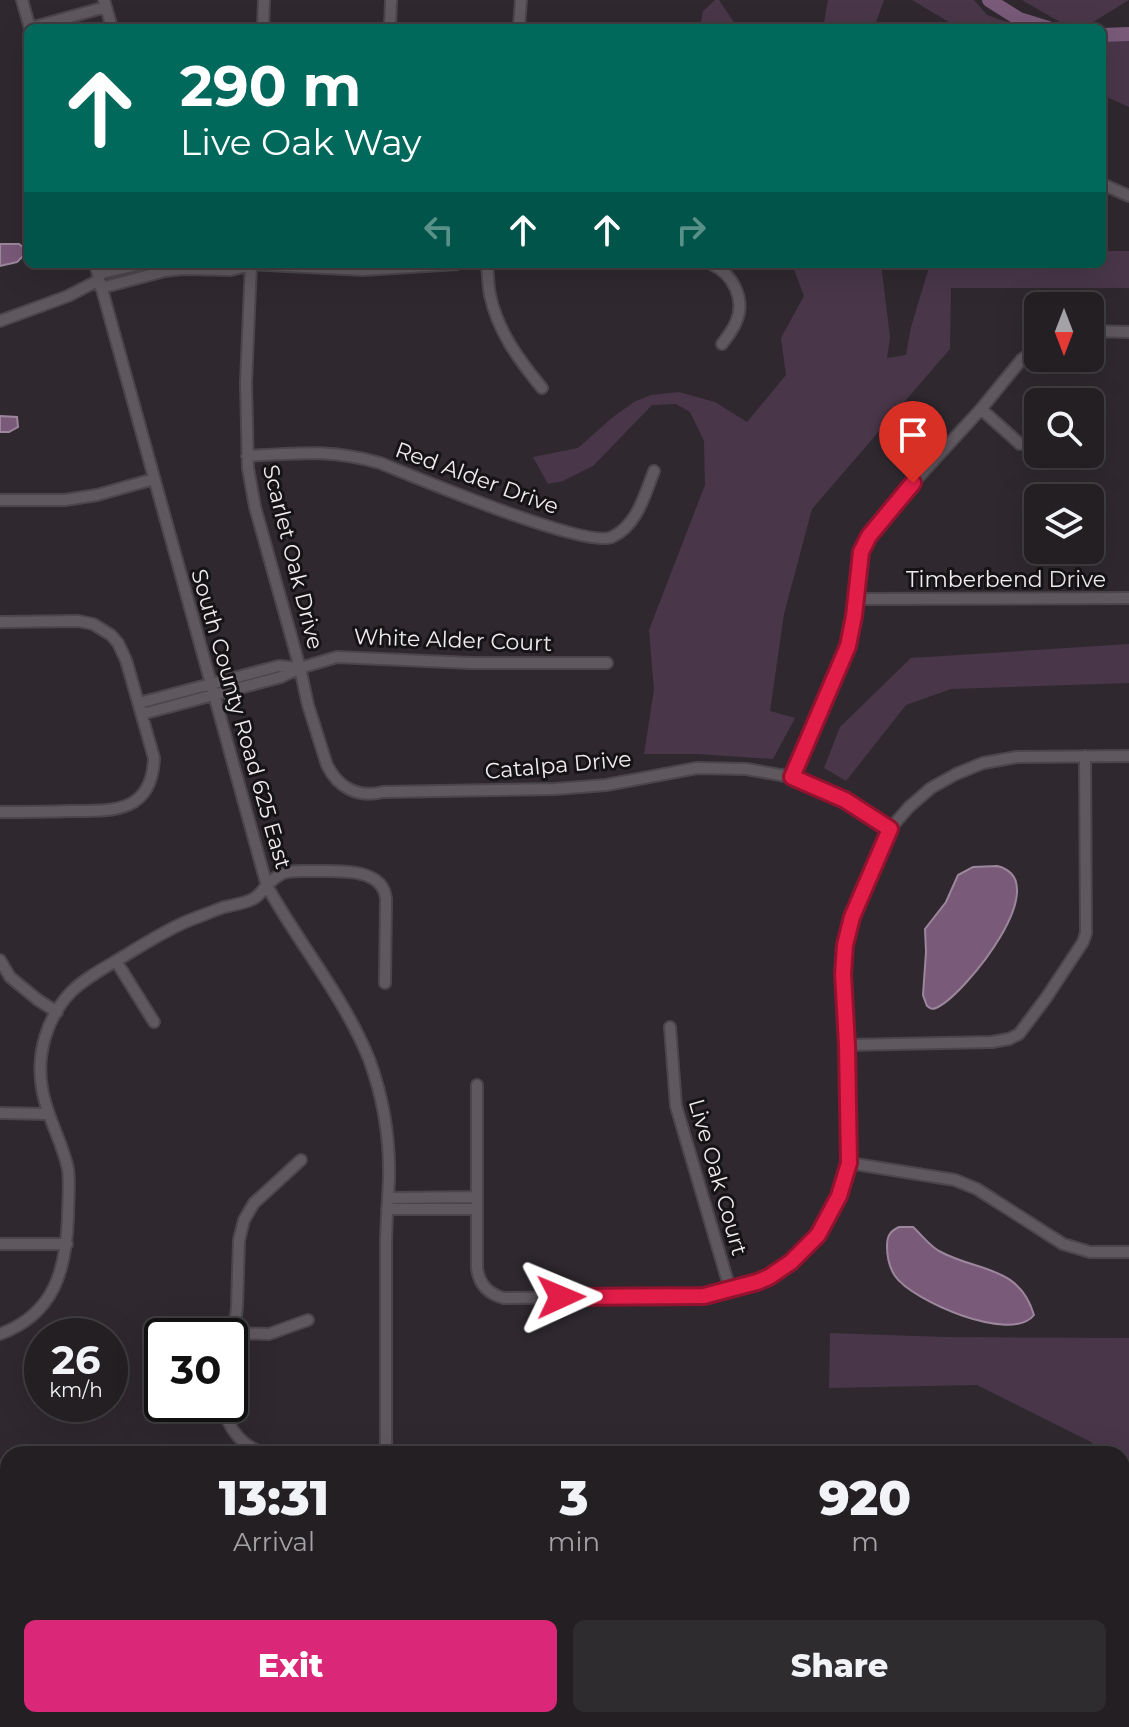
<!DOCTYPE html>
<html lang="en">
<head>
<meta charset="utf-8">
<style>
	:root { --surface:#231f23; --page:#2f2c30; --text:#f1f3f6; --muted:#a3a2a6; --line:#403d41; --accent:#db2777 }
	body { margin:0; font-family:Montserrat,sans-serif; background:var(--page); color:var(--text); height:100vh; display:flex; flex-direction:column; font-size:30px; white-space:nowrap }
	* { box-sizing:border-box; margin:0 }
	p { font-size:26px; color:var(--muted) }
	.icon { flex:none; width:44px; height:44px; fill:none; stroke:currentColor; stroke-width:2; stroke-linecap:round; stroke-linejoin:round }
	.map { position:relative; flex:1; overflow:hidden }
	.sheet { position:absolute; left:0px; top:1446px; width:1130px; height:282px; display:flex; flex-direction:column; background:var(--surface); border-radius:24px 24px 0 0; box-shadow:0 8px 32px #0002,0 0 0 2px var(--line) }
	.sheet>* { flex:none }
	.top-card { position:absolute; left:24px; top:24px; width:1082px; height:244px; border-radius:12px; box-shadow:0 8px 32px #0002,0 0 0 2px var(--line); background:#00695c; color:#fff; overflow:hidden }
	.needle { width:52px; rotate:180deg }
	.tools { position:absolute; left:1024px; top:292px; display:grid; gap:16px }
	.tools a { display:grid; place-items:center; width:80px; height:80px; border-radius:12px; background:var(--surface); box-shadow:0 8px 32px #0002,0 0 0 2px var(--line); font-size:40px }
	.speed { position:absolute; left:24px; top:1318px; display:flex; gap:16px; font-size:40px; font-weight:700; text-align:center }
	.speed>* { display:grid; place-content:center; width:104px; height:104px; border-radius:50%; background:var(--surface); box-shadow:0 8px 32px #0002,0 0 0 2px var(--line); line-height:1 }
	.speed small { font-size:20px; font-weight:400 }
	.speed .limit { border:4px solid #111; border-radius:12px; background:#fff; color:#111 }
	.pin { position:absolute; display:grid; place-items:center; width:68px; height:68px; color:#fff; margin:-82px -34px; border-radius:50% 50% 50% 0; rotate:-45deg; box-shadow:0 0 8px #0007 }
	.pin .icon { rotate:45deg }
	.me { position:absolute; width:88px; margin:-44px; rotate:89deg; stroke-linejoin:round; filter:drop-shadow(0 0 6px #0008) }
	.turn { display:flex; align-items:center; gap:28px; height:168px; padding:0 24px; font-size:36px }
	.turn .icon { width:104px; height:104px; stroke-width:2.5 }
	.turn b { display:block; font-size:56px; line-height:68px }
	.lanes { display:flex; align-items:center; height:76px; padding:0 24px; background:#0003; justify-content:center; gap:40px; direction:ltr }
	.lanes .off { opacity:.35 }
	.eta { display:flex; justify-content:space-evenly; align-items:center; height:136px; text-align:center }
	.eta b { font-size:48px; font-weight:800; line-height:56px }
	.action { display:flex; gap:16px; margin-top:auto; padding:16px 24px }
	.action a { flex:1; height:92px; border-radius:12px; background:var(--accent); color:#fff; font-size:32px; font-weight:800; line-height:92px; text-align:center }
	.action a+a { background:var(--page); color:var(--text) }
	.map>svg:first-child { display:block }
	.green { fill:#493749 }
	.water { fill:#795a79; stroke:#9c869c; stroke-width:2 }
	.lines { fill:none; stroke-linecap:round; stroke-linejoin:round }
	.river { stroke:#795a79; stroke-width:14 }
	.minor-casing { stroke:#4b464b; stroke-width:14 }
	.minor { stroke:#5f585f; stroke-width:10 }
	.route-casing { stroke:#92132f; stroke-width:20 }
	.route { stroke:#e11d48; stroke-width:14 }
	.labels { text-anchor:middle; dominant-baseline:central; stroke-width:6; stroke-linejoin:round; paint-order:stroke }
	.street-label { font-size:22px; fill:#efebef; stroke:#161316 }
</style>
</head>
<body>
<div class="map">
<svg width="1129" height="1727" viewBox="0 0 1129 1727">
	<rect width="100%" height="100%" fill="#2f292f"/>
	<path class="green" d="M715,0H719L735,24L733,28H700L703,11Z
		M828,0H884L874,28H823Z
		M912,0H974L987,15L1024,28H959Z
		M1022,0H1129L1093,22H1060Z
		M1129,38V107L1102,95V40Z
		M1102,251H1129V288H951L950,349L812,509L784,614L770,711L795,718L773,759L698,754H644L654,690L649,630L705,485L704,441L690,412L676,404L652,405L593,466L563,481L548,484L533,457L578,448L613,417L634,402L651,395L679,392L715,402L747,422L786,375L781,338L804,296L792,264H881L890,337L887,358L906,355L911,327L930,264H1102Z
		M1129,644V683L951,689L906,705L846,781L824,768L840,727L911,658Z
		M830,1333L944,1337L1129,1338V1482L1122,1475V1454H1102L1091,1442L977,1385L829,1388Z
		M1122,1551H1129V1727H608V1720H1122Z"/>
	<path class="water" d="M0,244H19L24,248V255L17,262L0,266Z
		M0,416L17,417L18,427L9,432H0Z
		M997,866C1057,880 966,993 938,1007C932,1010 932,1009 927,1006L923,995L926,952L925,929L946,902L958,875L973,867Z
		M899,1227H913C922,1235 930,1247 941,1252C978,1272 1019,1265 1034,1315C1012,1344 912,1301 895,1276C889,1267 887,1256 887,1246C887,1236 890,1231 899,1227Z"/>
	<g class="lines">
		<path class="river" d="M989,0L1019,19L1048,28
			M1102,35L1129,34"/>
		<g class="minor-casing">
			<path id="minor" d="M22,0L30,28
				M104,0L112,28
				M30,28L106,7
				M263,28L264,0
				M390,28L391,0
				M519,28L521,0
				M1102,184L1129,196
				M95,264L267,886C299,944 344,997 369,1059C383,1097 390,1139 389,1179C388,1202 386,1224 386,1246C386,1316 386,1385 386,1454
				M248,264L363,270L457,264
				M251,264L246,383L248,468L255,507L300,668L308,705L327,765C338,788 358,798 383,792L555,789L606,785L697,768L746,769L792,777L845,800L890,829
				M487,264C488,274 488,285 490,295C498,332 519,360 542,388
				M711,264C733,274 746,299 736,322C733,330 727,337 722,344
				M98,274L141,264
				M101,288L165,271L183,269L231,270L251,265
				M0,321L68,296L99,280
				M1090,331L1129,332
				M981,409L1020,444
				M247,456C297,453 331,449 380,463C415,477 586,549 612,537C637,526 645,494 654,471
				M0,500H65L97,495L154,479
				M856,599L1129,598
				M0,622L78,621L93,624L111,635L118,643L126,660L154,758C152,814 112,811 68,811C46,812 23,812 0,812
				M139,703L279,666L300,668
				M142,714L281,677L300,668L337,657L471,663H607
				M792,777L848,646L854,616L861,552L869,536L913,483L981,409L1022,359L1038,348
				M0,960L10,977L38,1000L57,1012
				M116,961L154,1022
				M670,1027L676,1106L730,1289
				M847,1045L992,1042L1009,1039L1019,1034L1046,998L1083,942L1086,933L1085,756
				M477,1085V1268C479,1284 488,1294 504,1298L704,1296L757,1282L791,1262L810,1244L826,1222L839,1196L849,1163L844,960L852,917L890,829L909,807L931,788L956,774L983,763L1017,757L1129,756
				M0,1113L48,1114
				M849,1163L955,1180L977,1189L1063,1244L1090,1252H1129
				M388,1198L477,1197
				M387,1209H477
				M0,1244H67
				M234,1333L269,1334L308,1320
				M0,1334C55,1314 66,1269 68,1217C68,1201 70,1184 68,1169C62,1140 46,1116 42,1088C36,1054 47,1017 71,992C86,977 108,966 126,955C147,942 168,929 190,920C201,916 213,911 224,907C234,905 245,903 253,899C259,896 262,891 266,886C281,872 284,871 303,871C329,872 383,864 386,899L385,983
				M230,1365L237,1307L239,1240L244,1220L254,1203L301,1160
				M224,1404C226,1429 245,1450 269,1454
				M0,1514L8,1508
				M0,1561L8,1569
				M0,1701L8,1699
				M186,1720L189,1727
				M388,1720V1727
				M488,1720V1727
				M618,1720V1727"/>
		</g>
		<use href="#minor" class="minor"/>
	</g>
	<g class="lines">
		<g class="route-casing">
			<path id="route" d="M561,1297L704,1296L757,1282L769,1277L791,1262L818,1235L839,1196L849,1163L847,1045L843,974L845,945L852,917L890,829L845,800L792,777L848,646L854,616L861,552L869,536L913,483"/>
		</g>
		<use href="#route" class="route"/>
	</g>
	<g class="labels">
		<g class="street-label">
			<text transform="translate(477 478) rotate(20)">Red Alder Drive</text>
			<text transform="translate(293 557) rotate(76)">Scarlet Oak Drive</text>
			<text x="1006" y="579">Timberbend Drive</text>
			<text transform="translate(453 640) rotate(2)">White Alder Court</text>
			<text transform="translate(241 719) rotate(74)">South County Road 625 East</text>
			<text transform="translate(558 765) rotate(-5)">Catalpa Drive</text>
			<text transform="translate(718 1177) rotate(74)">Live Oak Court</text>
		</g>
	</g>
</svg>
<div class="tools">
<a><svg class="needle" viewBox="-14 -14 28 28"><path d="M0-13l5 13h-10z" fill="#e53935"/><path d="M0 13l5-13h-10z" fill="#a3a2a6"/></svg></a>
<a><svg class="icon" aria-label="search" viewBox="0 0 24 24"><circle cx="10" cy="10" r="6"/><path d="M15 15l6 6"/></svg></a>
<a><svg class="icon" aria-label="layers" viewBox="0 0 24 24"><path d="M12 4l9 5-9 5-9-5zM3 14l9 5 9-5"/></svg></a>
</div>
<div class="speed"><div>26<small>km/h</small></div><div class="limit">30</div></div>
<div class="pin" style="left:913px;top:483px;background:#d93025"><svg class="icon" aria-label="arrive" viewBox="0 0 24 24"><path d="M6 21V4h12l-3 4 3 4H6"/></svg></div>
<svg class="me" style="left:561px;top:1297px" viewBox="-20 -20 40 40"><path d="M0-17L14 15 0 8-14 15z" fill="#e11d48" stroke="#fff" stroke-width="4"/></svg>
<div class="top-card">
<div class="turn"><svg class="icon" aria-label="ahead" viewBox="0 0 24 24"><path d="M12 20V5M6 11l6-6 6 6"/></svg><div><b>290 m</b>Live Oak Way</div></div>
<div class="lanes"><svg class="icon off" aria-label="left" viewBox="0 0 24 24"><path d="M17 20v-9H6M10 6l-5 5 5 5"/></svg><svg class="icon" aria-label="ahead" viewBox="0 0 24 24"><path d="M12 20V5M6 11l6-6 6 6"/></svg><svg class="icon" aria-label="ahead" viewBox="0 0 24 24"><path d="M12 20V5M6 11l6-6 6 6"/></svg><svg class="icon off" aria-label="right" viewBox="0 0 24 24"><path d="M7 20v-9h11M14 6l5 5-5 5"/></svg></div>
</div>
<section class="sheet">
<div class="eta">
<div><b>13:31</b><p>Arrival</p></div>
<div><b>3</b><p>min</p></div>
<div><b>920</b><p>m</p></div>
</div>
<div class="action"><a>Exit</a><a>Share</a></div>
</section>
</div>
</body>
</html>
